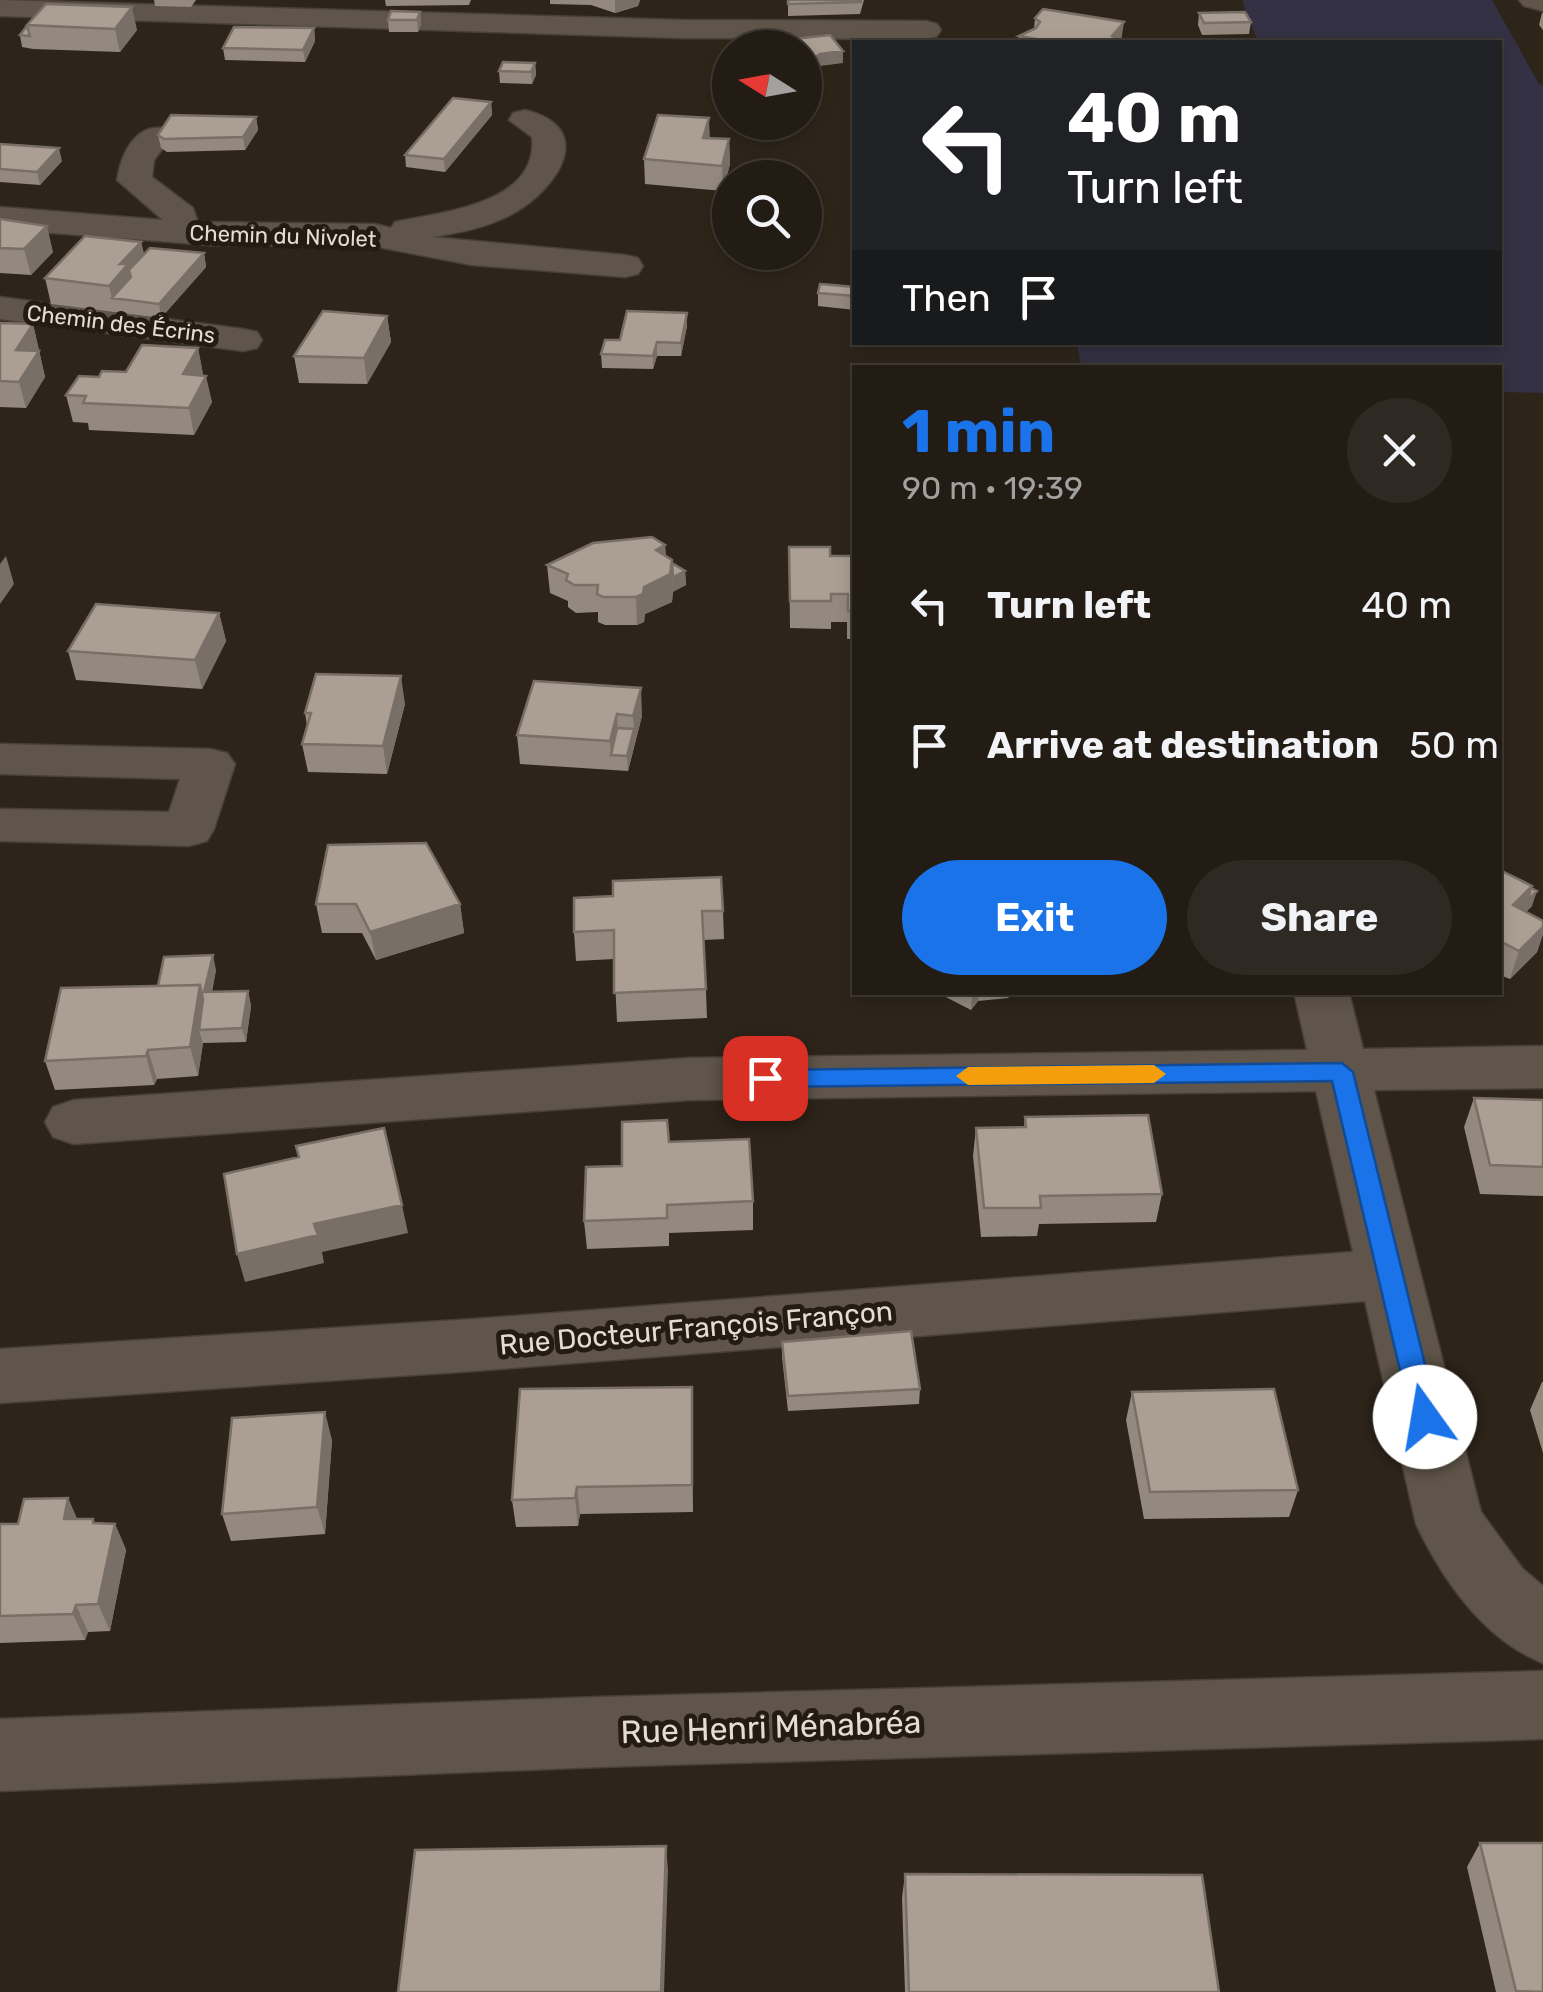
<!DOCTYPE html>
<html lang="en">
<head>
<meta charset="utf-8">
<style>
	:root { --surface:#221c14; --page:#2e2922; --text:#f1f3f6; --muted:#a2a1a0; --line:#3f3a34; --accent:#1a73e8 }
	body { margin:0; font-family:Rubik,sans-serif; background:var(--page); color:var(--text); height:100vh; display:flex; flex-direction:column; font-size:38px; white-space:nowrap }
	* { box-sizing:border-box; margin:0 }
	p { font-size:32px; color:var(--muted) }
	.icon { flex:none; width:55px; height:55px; fill:none; stroke:currentColor; stroke-width:2; stroke-linecap:round; stroke-linejoin:round }
	.map { position:relative; flex:1; overflow:hidden }
	.sheet { position:absolute; left:852px; top:365px; width:650px; height:630px; display:flex; flex-direction:column; background:var(--surface); border-radius:0px; box-shadow:0 5px 15px #0003,0 0 0 2px var(--line) }
	.sheet>* { flex:none }
	.hud { position:absolute; left:852px; top:40px; width:650px; height:305px; border-radius:0px; box-shadow:0 5px 15px #0003,0 0 0 2px var(--line); background:#202124; color:#fff; overflow:hidden }
	.needle { width:65px; rotate:281deg }
	.tools { position:absolute; left:712px; top:30px; display:grid; gap:20px }
	.tools a { display:grid; place-items:center; width:110px; height:110px; border-radius:50%; background:var(--surface); box-shadow:0 5px 15px #0003,0 0 0 2px var(--line); font-size:50px }
	.pin { position:absolute; display:grid; place-items:center; width:85px; height:85px; color:#fff; margin:-42px; border-radius:20px; box-shadow:0 5px 15px #0006 }
	.me { position:absolute; width:110px; margin:-55px; rotate:347deg; stroke-linejoin:round; filter:drop-shadow(0 0 8px #0008) }
	.turn { display:flex; align-items:center; gap:35px; height:210px; padding:0 50px; font-size:45px }
	.turn .icon { width:130px; height:130px; stroke-width:2.5 }
	.turn b { display:block; font-size:70px; line-height:85px }
	.then { display:flex; align-items:center; height:95px; padding:0 50px; background:#0003; gap:20px; font-size:38px }
	.round { display:grid; place-items:center; flex:none; width:105px; height:105px; border-radius:52px; background:var(--page) }
	.head { display:flex; align-items:center; justify-content:space-between; height:170px; padding:0 50px }
	h1 { font-size:60px; font-weight:700; line-height:75px; color:var(--accent) }
	.primary-button { display:flex; gap:20px; margin-top:auto; padding:20px 50px }
	.primary-button a { flex:1; height:115px; border-radius:60px; background:var(--accent); color:#fff; font-size:40px; font-weight:700; line-height:115px; text-align:center }
	.primary-button a+a { background:var(--page); color:var(--text) }
	ul { padding:0; list-style:none }
	li { display:flex; align-items:center; gap:30px; height:140px; padding:0 50px }
	li div { flex:1 }
	li b { display:block; font-size:38px }
	li em { font-style:normal }
	.map>svg:first-child { display:block }
	.green { fill:#333143 }
	.lines { fill:none; stroke-linecap:round; stroke-linejoin:round }
	.minor-casing { stroke:#474037; stroke-width:3 }
	.minor { fill:#60554a; fill-rule:evenodd }
	.wall { fill:#93897e }
	.shaded-wall { fill:#786f67 }
	.building { fill:#ab9f93; stroke:#786f67; stroke-width:2.5 }
	.route { fill:#1a73e8; stroke:#114b97; stroke-width:2.5 }
	.slow { fill:#f59e0b }
	.labels { text-anchor:middle; dominant-baseline:central; stroke-width:10; stroke-linejoin:round; paint-order:stroke }
	.far-street-label { font-size:22px; fill:#e4ddd6; stroke:#241b11 }
	.street-label { font-size:28px; fill:#e4ddd6; stroke:#241b11 }
	.near-street-label { font-size:32px; fill:#e4ddd6; stroke:#241b11 }
</style>
</head>
<body>
<div class="map">
<svg width="1543" height="1992" viewBox="0 0 1543 1992">
	<rect width="100%" height="100%" fill="#2e251a"/>
	<path class="green" d="M1242,0H1492L1539,84L1543,85V393L1500,392V368L1081,367L1077,343L1500,342V42H1258Z"/>
	<g class="lines">
		<g class="minor-casing">
			<path id="minor" d="M0,0L681,20L926,21L937,24L941,30L937,36L926,39L681,38L0,16Z
				M1519,0H1543V11L1524,6Z
				M525,110C598,128 558,188 514,213C489,227 460,233 432,237L625,255L638,258L643,266L638,274L625,277L472,265L373,246L210,245L0,229V207L163,220L117,180C121,154 136,121 167,129L172,136L154,160L152,177L193,208L198,222L375,224L391,228L395,222C440,212 539,205 532,137L509,120L513,113Z
				M0,297L243,329L257,332L262,340L257,348L243,351L0,319Z
				M0,744L210,749L227,753L235,764L214,829L207,841L189,846L0,841V809L169,812L180,779L0,774Z
				M1294,992H1349L1363,1049L1543,1046V1088L1374,1090L1481,1512L1522,1568L1543,1586V1663C1484,1640 1442,1579 1416,1524L1365,1301L474,1371L0,1403V1349L474,1319L1353,1252L1316,1091L690,1100L74,1144L53,1137L45,1122L53,1107L74,1100L690,1058L1307,1050Z
				M1543,1671V1739L599,1767L0,1791V1719L599,1697Z"/>
		</g>
		<use href="#minor" class="minor"/>
	</g>
	<path class="wall" d="M154,0H196L191,7L155,6Z
		M385,0H471L469,5L386,6Z
		M550,0H640L638,6L615,13L591,5L550,4Z
		M788,0H864L860,14L788,16Z
		M420,12L421,24L418,32H389L388,20Z
		M1199,13L1251,22L1249,34L1202,35L1198,25Z
		M1542,13H1543V30L1539,25Z
		M1035,18L1121,40L1124,42H1018L1019,36L1034,29Z
		M27,25L137,30L120,52L33,49L22,47L20,35Z
		M314,28L315,41L305,62L225,60L223,48Z
		M535,63L536,75L532,84L500,83L499,71Z
		M491,102L492,115L445,172L406,167L405,155Z
		M256,117L258,130L245,150L167,152L161,148L158,135Z
		M729,139L730,164L723,191L645,184L644,159Z
		M0,144L62,161L40,185L0,182Z
		M0,219L53,252L31,275L0,273Z
		M141,242L144,254L204,253L206,267L161,318L51,304L45,278Z
		M855,287V310L818,306V293Z
		M687,313V326L681,356H657L653,369L602,368L601,354L620,340Z
		M387,316L391,342L367,384L299,383L294,356Z
		M0,323L33,324L45,377L26,408L0,407Z
		M198,348L203,375L212,402L194,435L89,430L88,423L73,422L66,395L99,377L126,372Z
		M665,545L666,556L672,563L685,571L686,585L673,591L672,602L645,614L644,622L637,625H605L598,622V612L576,613L568,607V601L550,593L547,565Z
		M789,547L830,556H855V639H847V622H831V629L790,628Z
		M219,613L226,641L202,689L76,680L68,651Z
		M534,681L642,716L628,771L520,764L517,735Z
		M405,704L387,774L308,772L302,744L307,726L305,713Z
		M1500,870L1531,888L1532,906L1526,912L1543,921V934L1537,952L1510,979L1500,975Z
		M574,898L723,911L724,939L704,940L707,1018L617,1022L614,959L576,961L574,932Z
		M316,904H460L464,933L376,960L362,933H322Z
		M216,970L212,992L248,991L251,1006L246,1042L203,1043L198,1076L157,1079L154,1085L55,1090L45,1061L158,986Z
		M936,992H1014L1008,998L978,1001L971,1010Z
		M1474,1098L1543,1100V1196L1480,1194L1464,1127Z
		M1025,1117L1162,1194L1156,1222L1039,1224L1037,1236L981,1237L973,1156L976,1128L1024,1127Z
		M669,1142L753,1201V1230L669,1233V1246L587,1249L584,1221L622,1166Z
		M782,1342L920,1389L919,1404L788,1411L782,1357Z
		M1542,1382H1543V1453L1530,1410Z
		M1132,1392L1298,1490L1289,1517L1144,1519L1126,1420Z
		M693,1414V1512L580,1514L578,1526L516,1527L512,1500Z
		M332,1440L325,1534L231,1541L222,1514Z
		M68,1498L77,1519H93L95,1523L115,1524L126,1550L110,1631L88,1632L85,1640L0,1643V1524H18Z
		M1480,1843L1543,1992H1496L1467,1867Z
		M905,1874L1219,1992H905L902,1898Z"/>
	<path class="shaded-wall" d="M615,0H640L638,6L615,13Z
		M132,7L137,30L120,52L115,29Z
		M420,12L421,24L418,32L417,20Z
		M1124,22L1121,42L1112,36Z
		M314,28L315,41L305,62L303,50Z
		M843,51V63L820,66L805,76V64L820,54Z
		M535,63L536,75L532,84L531,72Z
		M491,102L492,115L445,172L444,159Z
		M256,117L258,130L245,150L243,137Z
		M709,118L710,142L703,138Z
		M729,139L730,164L723,191L722,166Z
		M59,148L62,161L40,185L37,172Z
		M47,226L53,252L31,275L24,249Z
		M141,242L147,267L112,298L109,286L120,264Z
		M204,253L206,267L161,318L159,304Z
		M687,313V326L681,356V343Z
		M387,316L391,342L367,384L364,358Z
		M33,324L45,377L26,408L19,382L16,350Z
		M657,342V356L653,369V356Z
		M198,348L203,374L188,401L183,374Z
		M206,376L212,402L194,435L189,408Z
		M665,545L666,572L656,550Z
		M6,556L14,584L0,604V564Z
		M672,560L673,588L672,602L645,614L644,622L637,625L636,597L644,587Z
		M685,571L686,585L673,592V577Z
		M219,613L226,641L202,689L195,660Z
		M401,676L405,704L387,774L383,746Z
		M641,688L642,716L628,771L627,756L634,729L633,716Z
		M617,714L618,742L611,755L610,741Z
		M1532,886L1528,900L1537,891L1532,906L1503,934L1513,905Z
		M460,904L464,933L376,960L370,932Z
		M1543,927V934L1537,952L1510,979L1519,951Z
		M213,955L216,970L208,1007L204,992Z
		M200,985L207,1014L199,1030L203,1043L198,1076L190,1047Z
		M248,991L251,1006L246,1042L242,1028Z
		M974,992H979L978,1001L971,1010L972,995Z
		M148,1050L157,1079L154,1085L146,1056Z
		M402,1205L408,1233L322,1252L324,1263L245,1282L237,1254L314,1224Z
		M692,1387L693,1414V1512L692,1485Z
		M325,1412L332,1440L325,1534L317,1507Z
		M577,1487L580,1514L578,1526L575,1498Z
		M68,1498L80,1526L64,1519Z
		M115,1524L126,1550L110,1631L98,1604Z
		M76,1605L88,1632L85,1640L73,1614Z
		M666,1846L668,1870L664,1992H661Z"/>
	<path class="building" d="M788,0H861V2L788,4Z
		M46,4L132,7L115,29L27,25Z
		M1043,9L1124,22L1112,36L1124,42H1054L1019,36L1036,28L1040,22L1035,18Z
		M391,11L420,12L417,20H388Z
		M1245,12L1251,22L1204,23L1199,13Z
		M27,26L30,36L20,35Z
		M234,27L314,28L303,50L223,48Z
		M830,35L843,51L820,54L805,64V48H769L766,42Z
		M503,62L535,63L531,72L499,71Z
		M453,98L491,102L444,159L405,155Z
		M171,115L256,117L243,137L164,139L158,135Z
		M658,115L709,118L703,138L729,139L722,166L644,159Z
		M0,144L59,148L37,172L0,169Z
		M0,219L47,226L24,249L0,248Z
		M85,236L141,242L120,264H128L109,286L45,278Z
		M150,248L204,253L159,304L112,298L131,277L129,270Z
		M820,284L855,287V296L818,293Z
		M323,311L387,316L364,358L294,356Z
		M627,311L687,313L681,343L657,342L653,356L601,354L605,340H620Z
		M0,323L33,324L16,350L39,351L19,382L0,381Z
		M142,345L198,348L183,374L206,376L189,408L83,403L86,396L66,395L79,376L99,377L102,371L126,372Z
		M652,537L665,545L656,550L672,560L670,574L644,587L643,594L636,597H603L597,594L598,585H574L566,580L568,574L547,565L593,543Z
		M789,547H830V556H855V611H848V594H831V601H790Z
		M672,563L685,571L673,577Z
		M96,604L219,613L195,660L68,651Z
		M316,674L401,676L383,746L302,744L311,713H305Z
		M534,681L641,688L633,716L617,714L610,741L517,735Z
		M617,728L634,729L627,756L611,755Z
		M426,843L460,904L370,932L356,904H316L328,845Z
		M1500,870L1532,886L1513,905L1543,921V927L1519,951L1500,941Z
		M721,877L723,911H702L706,989L614,993V930L574,932V898L613,896V881Z
		M1531,888L1537,891L1528,900Z
		M213,955L204,992L248,991L242,1028L199,1030L203,999L200,985L158,986L164,957Z
		M200,985L190,1047L148,1050L146,1056L45,1061L61,988Z
		M1474,1098L1543,1100V1167L1490,1165Z
		M1148,1115L1162,1194L1040,1196L1041,1208H984L976,1128L1026,1127L1025,1117Z
		M667,1120L669,1142L749,1139L753,1201L667,1205V1218L584,1221L586,1167L622,1166V1122Z
		M384,1128L402,1205L314,1224L318,1235L237,1254L224,1174L299,1157L296,1146Z
		M911,1331L920,1389L788,1396L782,1342Z
		M692,1387V1485L577,1487L575,1498L512,1500L520,1389Z
		M1274,1389L1298,1490L1150,1492L1132,1392Z
		M325,1412L317,1507L222,1514L232,1418Z
		M68,1498L64,1519H93V1523L115,1524L98,1604L76,1605L73,1614L0,1616V1524H18L24,1499Z
		M1480,1843H1543V1992L1516,1991Z
		M666,1846L661,1992H398L415,1850Z
		M905,1874L1202,1875L1219,1992H909Z"/>
	<path class="route" d="M1342,1063L1353,1072L1438,1417L1434,1425L1425,1428L1415,1425L1411,1417L1332,1081L765,1087L753,1078L765,1070Z"/>
	<path class="slow" d="M1154,1065L1166,1074L1154,1083L968,1085L956,1076L968,1067Z"/>
	<g class="labels">
		<g class="far-street-label">
			<text transform="translate(283 236) rotate(2)">Chemin du Nivolet</text>
			<text transform="translate(121 324) rotate(7)">Chemin des Écrins</text>
		</g>
		<g class="street-label">
			<text transform="translate(696 1328) rotate(-5)">Rue Docteur François Françon</text>
		</g>
		<g class="near-street-label">
			<text transform="translate(771 1727) rotate(-2)">Rue Henri Ménabréa</text>
		</g>
	</g>
</svg>
<div class="tools">
<a><svg class="needle" viewBox="-14 -14 28 28"><path d="M0-13l5 13h-10z" fill="#e53935"/><path d="M0 13l5-13h-10z" fill="#a2a1a0"/></svg></a>
<a><svg class="icon" aria-label="search" viewBox="0 0 24 24"><circle cx="10" cy="10" r="6"/><path d="M15 15l6 6"/></svg></a>
</div>
<div class="pin" style="left:765px;top:1078px;background:#d93025"><svg class="icon" aria-label="arrive" viewBox="0 0 24 24"><path d="M6 21V4h12l-3 4 3 4H6"/></svg></div>
<svg class="me" style="left:1425px;top:1417px" viewBox="-20 -20 40 40"><circle r="19" fill="#fff"/><path d="M0-13L10 11 0 6-10 11z" fill="#1a73e8"/></svg>
<div class="hud">
<div class="turn"><svg class="icon" aria-label="left" viewBox="0 0 24 24"><path d="M17 20v-9H6M10 6l-5 5 5 5"/></svg><div><b>40 m</b>Turn left</div></div>
<div class="then">Then<svg class="icon" aria-label="arrive" viewBox="0 0 24 24"><path d="M6 21V4h12l-3 4 3 4H6"/></svg></div>
</div>
<section class="sheet">
<div class="head"><div><h1>1 min</h1><p>90 m · 19:39</p></div><a class="round"><svg class="icon" aria-label="close" viewBox="0 0 24 24"><path d="M6 6l12 12M18 6L6 18"/></svg></a></div>
<ul>
<li><svg class="icon" aria-label="left" viewBox="0 0 24 24"><path d="M17 20v-9H6M10 6l-5 5 5 5"/></svg><div><b>Turn left</b></div><em>40 m</em></li>
<li><svg class="icon" aria-label="arrive" viewBox="0 0 24 24"><path d="M6 21V4h12l-3 4 3 4H6"/></svg><div><b>Arrive at destination</b></div><em>50 m</em></li>
</ul>
<div class="primary-button"><a>Exit</a><a>Share</a></div>
</section>
</div>
</body>
</html>
